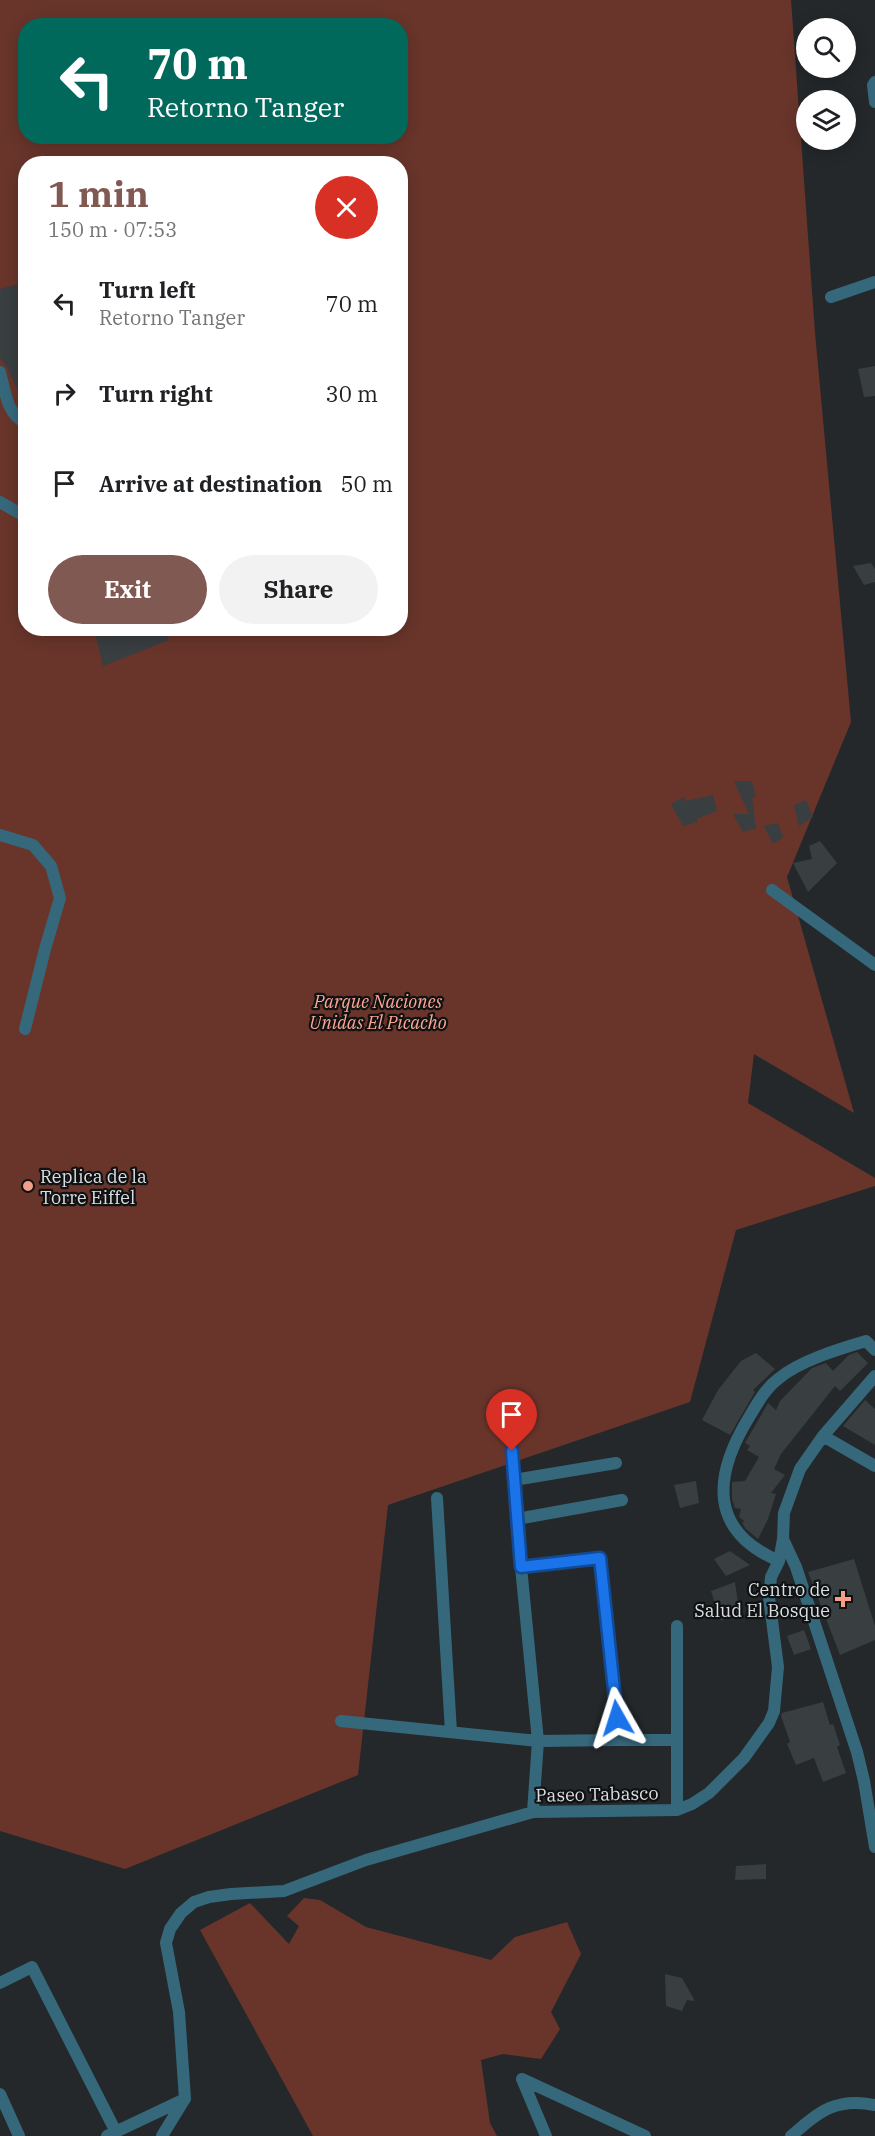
<!DOCTYPE html>
<html lang="en">
<head>
<meta charset="utf-8">
<style>
	:root { --surface:#fff; --page:#f2f2f2; --text:#202124; --muted:#757577; --accent:#7f5952 }
	body { margin:0; font-family:"IBM Plex Serif",serif; background:var(--page); color:var(--text); height:100vh; display:flex; flex-direction:column; font-size:22px; white-space:nowrap }
	* { box-sizing:border-box; margin:0 }
	p { font-size:20px; color:var(--muted) }
	.icon { flex:none; width:33px; height:33px; fill:none; stroke:currentColor; stroke-width:2; stroke-linecap:round; stroke-linejoin:round }
	.map { position:relative; flex:1; overflow:hidden }
	.panel { position:absolute; left:18px; top:156px; width:390px; height:480px; display:flex; flex-direction:column; background:var(--surface); border-radius:24px; box-shadow:0 3px 15px #0003 }
	.panel>* { flex:none }
	.top-card { position:absolute; left:18px; top:18px; width:390px; height:126px; border-radius:24px; box-shadow:0 3px 15px #0003; background:#00695c; color:#fff; overflow:hidden }
	.fabs { position:absolute; left:796px; top:18px; display:grid; gap:12px }
	.fabs a { display:grid; place-items:center; width:60px; height:60px; border-radius:50%; background:var(--surface); box-shadow:0 3px 15px #0003; font-size:30px }
	.pin { position:absolute; display:grid; place-items:center; width:51px; height:51px; color:#fff; margin:-62px -26px; border-radius:50% 50% 50% 0; rotate:-45deg; box-shadow:0 0 6px #0007 }
	.pin .icon { rotate:45deg }
	.me { position:absolute; width:66px; margin:-33px; rotate:354deg; stroke-linejoin:round; filter:drop-shadow(0 0 4px #0008) }
	.turn { display:flex; align-items:center; gap:21px; height:126px; padding:0 30px; font-size:27px }
	.turn .icon { width:78px; height:78px; stroke-width:2.5 }
	.turn b { display:block; font-size:42px; line-height:51px }
	.round { display:grid; place-items:center; flex:none; width:63px; height:63px; border-radius:32px; background:var(--page) }
	.summary { display:flex; align-items:center; justify-content:space-between; height:102px; padding:0 30px }
	h1 { font-size:36px; font-weight:800; line-height:45px; color:var(--accent) }
	.primary-button { display:flex; gap:12px; margin-top:auto; padding:12px 30px }
	.primary-button a { flex:1; height:69px; border-radius:36px; background:var(--accent); color:#fff; font-size:24px; font-weight:800; line-height:69px; text-align:center }
	.primary-button a+a { background:var(--page); color:var(--text) }
	ul { padding:0; list-style:none }
	li { display:flex; align-items:center; gap:18px; height:90px; padding:0 30px }
	li div { flex:1 }
	li b { display:block; font-size:22px }
	li em { font-style:normal }
	.map>svg:first-child { display:block }
	.green { fill:#69352b; fill-rule:evenodd }
	.building { fill:#393e40 }
	.lines { fill:none; stroke-linecap:round; stroke-linejoin:round }
	.street { stroke:#36687c; stroke-width:12 }
	.route-casing { stroke:#114b97; stroke-width:15 }
	.route { stroke:#1a73e8; stroke-width:10 }
	.poi-dot { fill:#f49e8a; stroke:#0f1112; stroke-width:2 }
	.labels { text-anchor:middle; dominant-baseline:central; stroke-width:4.5; stroke-linejoin:round; paint-order:stroke }
	.park-label { font-size:18px; font-style:italic; fill:#fea592; stroke:#0f1112 }
	.poi-label { font-size:18px; fill:#dbdee0; stroke:#0f1112; text-anchor:start }
	.street-label { font-size:18px; fill:#dbdee0; stroke:#0f1112 }
</style>
</head>
<body>
<div class="map">
<svg width="875" height="2136" viewBox="0 0 875 2136">
	<rect width="100%" height="100%" fill="#24282a"/>
	<path class="green" d="M0,0H791L815,333L851,722L787,877L854,1113L754,1054L748,1103L875,1178V1186L736,1230L690,1402L388,1505L358,1775L125,1869L0,1831ZM26,26H400V136H26ZM26,164H400V628H26Z
		M304,1898L320,1900L366,1927L491,1960L515,1937L567,1922L581,1954L551,2012L560,2029L541,2059L503,2054L481,2060L490,2123L497,2136H313L200,1930L250,1903L289,1944L299,1926L287,1916Z"/>
	<path class="building" d="M26,282V409L8,369L0,358V289Z
		M875,366V396L864,397L858,369Z
		M871,563L875,569V582L864,585L853,566Z
		M94,628H165L169,640L103,666Z
		M734,781H752L756,798H752L756,828L743,832L733,814H749Z
		M713,795L717,811L696,819L698,822L683,826L671,804L684,797L686,801Z
		M806,800L813,817L799,826L794,805Z
		M778,823L783,837L773,844L764,826Z
		M820,841L837,863L808,892L793,863L812,859L809,846Z
		M857,1352L868,1363L840,1391L835,1386L781,1454L774,1469L785,1475L771,1493L776,1494L768,1519L758,1539L746,1529L742,1523L744,1521L739,1517L741,1509L735,1508L732,1499V1482L745,1481L759,1457L747,1450L750,1446L745,1443L768,1403L776,1410L780,1401L812,1368L826,1363L833,1371L849,1355Z
		M756,1353L775,1369L753,1390L755,1392L730,1435L702,1420L718,1390L741,1361Z
		M865,1400L875,1409V1445L843,1426Z
		M696,1481L699,1503L680,1508L674,1485Z
		M730,1551L750,1565L726,1576L714,1559Z
		M854,1559L875,1626V1640L840,1655L808,1572Z
		M735,1582L740,1617L720,1620L711,1591Z
		M804,1630L811,1649L794,1655L787,1636Z
		M823,1702L830,1725L833,1724L840,1745L837,1747L846,1773L823,1782L814,1758L796,1765L787,1744L790,1742L781,1716L782,1713Z
		M766,1864V1879L735,1880L736,1866Z
		M665,1974L682,1978L695,2001L687,2000L682,2011L666,2006Z"/>
	<g class="lines">
		<path class="street" d="M875,82L873,85L875,102
			M831,297L875,282
			M0,372C5,390 7,416 26,423
			M0,502L26,517
			M0,835L33,845L51,866L60,898L45,949L25,1029
			M772,890L875,965
			M823,1436L875,1466
			M512,1451L521,1567L538,1741L533,1812
			M514,1480L616,1463
			M437,1498L451,1732
			M517,1519L622,1500
			M783,1539L796,1567L857,1752L864,1781L875,1847
			M779,1561C709,1531 713,1477 748,1419C757,1404 765,1389 778,1379C799,1361 839,1349 866,1341L875,1350
			M341,1721L538,1741L619,1740L600,1558L521,1567
			M619,1740H677
			M677,1810V1626
			M0,1983L32,1967L116,2132
			M522,2079L645,2136
			M522,2079L546,2136
			M0,2094L19,2136
			M185,2099L179,2012L166,1943L170,1929L181,1913L194,1902L209,1897L231,1894L284,1891L366,1860L533,1812L677,1810L692,1804L709,1793L744,1758L769,1723L774,1711L778,1667L769,1597L771,1577L779,1561L783,1539L784,1513L800,1469L823,1436L875,1376
			M107,2136L185,2099
			M162,2136L184,2100
			M791,2136C819,2112 835,2097 875,2105"/>
	</g>
	<g class="lines">
		<g class="route-casing">
			<path id="route" d="M512,1451L521,1567L600,1558L617,1718"/>
		</g>
		<use href="#route" class="route"/>
	</g>
	<g class="poi-dot">
		<circle cx="28" cy="1186" r="6"/>
		<path d="M840 1590h6v6h6v6h-6v6h-6v-6h-6v-6h6z"/>
	</g>
	<g class="labels">
		<g class="park-label">
			<text x="378" y="1001">Parque Naciones<tspan x="378" dy="21">Unidas El Picacho</tspan></text>
		</g>
		<g class="poi-label">
			<text x="40" y="1176">Replica de la<tspan x="40" dy="21">Torre Eiffel</tspan></text>
			<text x="830" y="1589" text-anchor="end">Centro de<tspan x="830" dy="21">Salud El Bosque</tspan></text>
		</g>
		<g class="street-label">
			<text transform="translate(597 1794) rotate(-1)">Paseo Tabasco</text>
		</g>
	</g>
</svg>
<div class="fabs">
<a><svg class="icon" aria-label="search" viewBox="0 0 24 24"><circle cx="10" cy="10" r="6"/><path d="M15 15l6 6"/></svg></a>
<a><svg class="icon" aria-label="layers" viewBox="0 0 24 24"><path d="M12 4l9 5-9 5-9-5zM3 14l9 5 9-5"/></svg></a>
</div>
<div class="pin" style="left:512px;top:1451px;background:#d93025"><svg class="icon" aria-label="arrive" viewBox="0 0 24 24"><path d="M6 21V4h12l-3 4 3 4H6"/></svg></div>
<svg class="me" style="left:617px;top:1718px" viewBox="-20 -20 40 40"><path d="M0-17L14 15 0 8-14 15z" fill="#1a73e8" stroke="#fff" stroke-width="4"/></svg>
<div class="top-card">
<div class="turn"><svg class="icon" aria-label="left" viewBox="0 0 24 24"><path d="M17 20v-9H6M10 6l-5 5 5 5"/></svg><div><b>70 m</b>Retorno Tanger</div></div>
</div>
<section class="panel">
<div class="summary"><div><h1>1 min</h1><p>150 m · 07:53</p></div><a class="round" style="background:#d93025;color:#fff"><svg class="icon" aria-label="close" viewBox="0 0 24 24"><path d="M6 6l12 12M18 6L6 18"/></svg></a></div>
<ul>
<li><svg class="icon" aria-label="left" viewBox="0 0 24 24"><path d="M17 20v-9H6M10 6l-5 5 5 5"/></svg><div><b>Turn left</b><p>Retorno Tanger</p></div><em>70 m</em></li>
<li><svg class="icon" aria-label="right" viewBox="0 0 24 24"><path d="M7 20v-9h11M14 6l5 5-5 5"/></svg><div><b>Turn right</b></div><em>30 m</em></li>
<li><svg class="icon" aria-label="arrive" viewBox="0 0 24 24"><path d="M6 21V4h12l-3 4 3 4H6"/></svg><div><b>Arrive at destination</b></div><em>50 m</em></li>
</ul>
<div class="primary-button"><a>Exit</a><a>Share</a></div>
</section>
</div>
</body>
</html>
